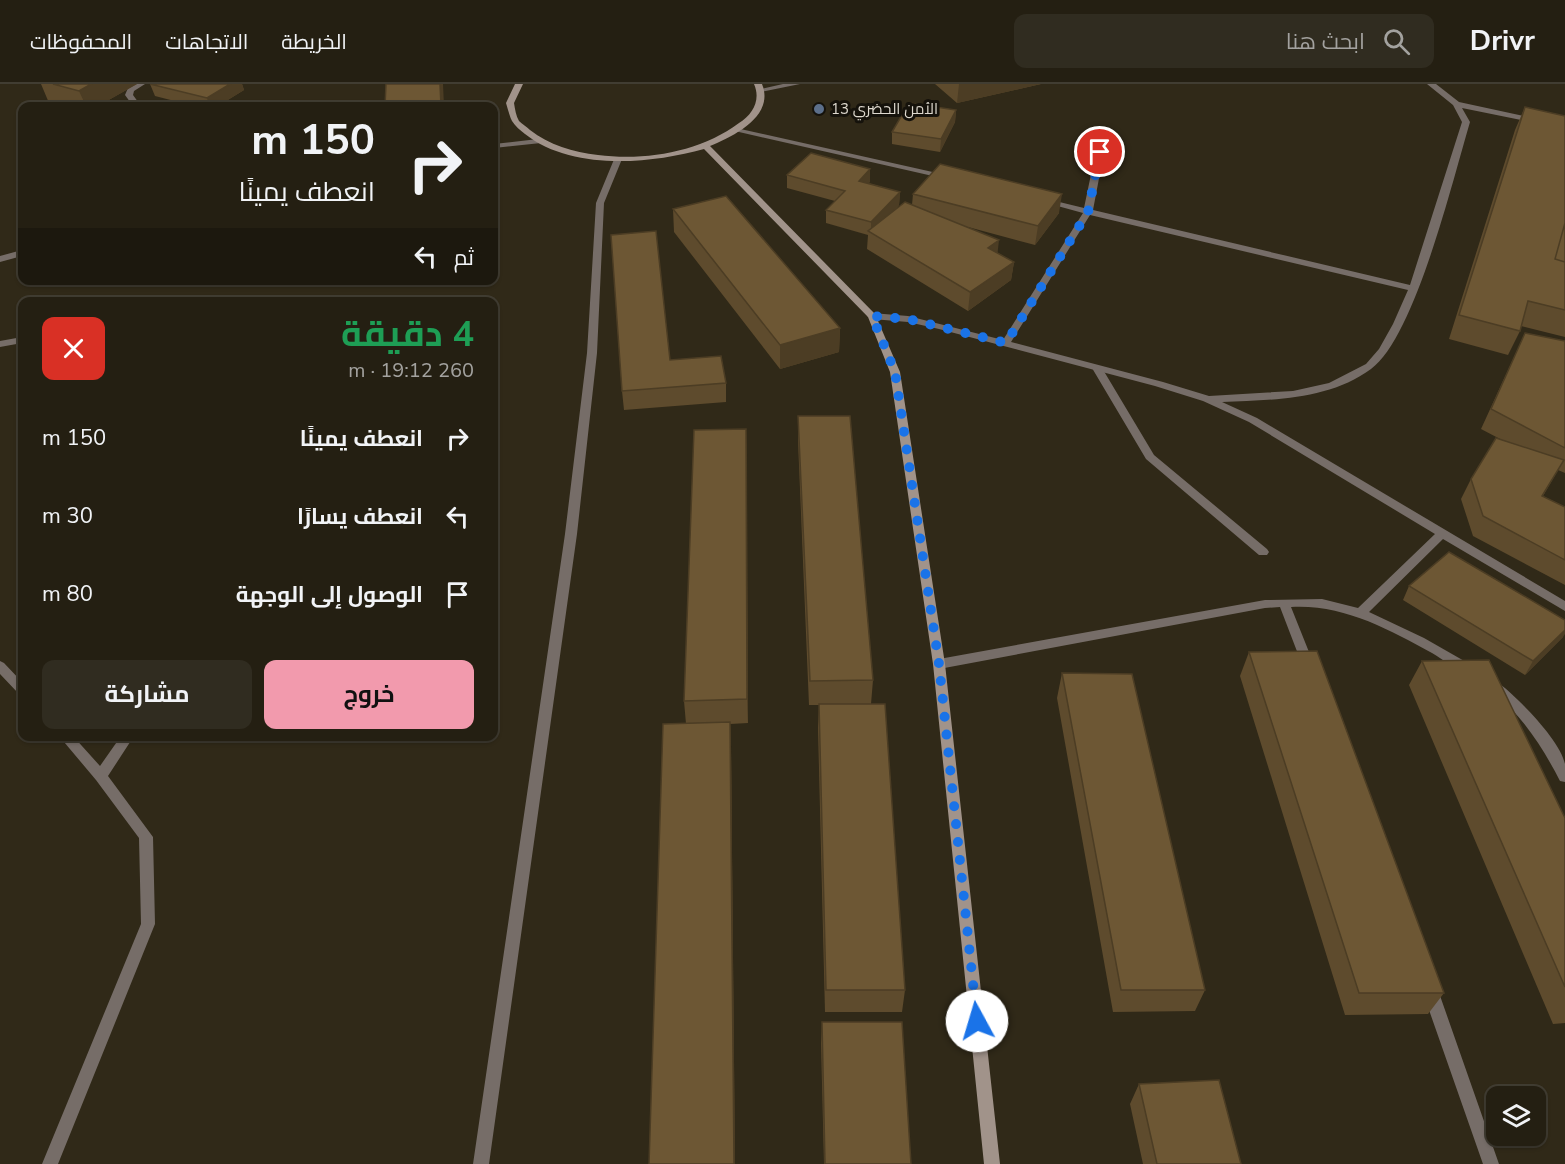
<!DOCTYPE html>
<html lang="ar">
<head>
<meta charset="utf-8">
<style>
	:root { --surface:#241f12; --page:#302c20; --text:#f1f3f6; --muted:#a3a29f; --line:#413d32; --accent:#f29aad }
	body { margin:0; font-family:"Nunito Sans",Cairo,sans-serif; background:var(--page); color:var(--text); direction:rtl; height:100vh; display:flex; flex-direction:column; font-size:22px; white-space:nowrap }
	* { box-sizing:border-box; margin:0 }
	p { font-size:20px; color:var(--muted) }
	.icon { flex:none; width:33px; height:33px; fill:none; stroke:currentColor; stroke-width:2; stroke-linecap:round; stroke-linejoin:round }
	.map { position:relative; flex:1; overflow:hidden; direction:ltr }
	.panel { position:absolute; left:18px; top:213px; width:480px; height:444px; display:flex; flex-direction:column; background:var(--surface); border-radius:12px; box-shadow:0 2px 4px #0004,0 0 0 2px var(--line); direction:rtl }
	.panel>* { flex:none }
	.banner { position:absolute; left:18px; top:18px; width:480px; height:183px; border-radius:12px; box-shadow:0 2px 4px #0004,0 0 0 2px var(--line); direction:rtl; background:#241f12; color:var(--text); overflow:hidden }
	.buttons { position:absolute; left:1486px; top:1002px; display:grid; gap:12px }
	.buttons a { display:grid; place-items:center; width:60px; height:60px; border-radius:12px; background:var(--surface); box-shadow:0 2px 4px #0004,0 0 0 2px var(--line); font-size:30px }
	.pin { position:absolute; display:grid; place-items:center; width:51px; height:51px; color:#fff; margin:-26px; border:3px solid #fff; border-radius:50%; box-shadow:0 2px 6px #0007 }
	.me { position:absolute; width:66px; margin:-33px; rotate:354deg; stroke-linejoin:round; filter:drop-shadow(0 0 4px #0008) }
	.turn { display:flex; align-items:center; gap:21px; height:126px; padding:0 24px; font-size:27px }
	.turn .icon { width:78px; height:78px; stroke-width:2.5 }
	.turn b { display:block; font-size:42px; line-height:51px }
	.then { display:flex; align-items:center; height:57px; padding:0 24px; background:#0003; gap:12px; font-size:22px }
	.round { display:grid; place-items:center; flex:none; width:63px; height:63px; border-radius:12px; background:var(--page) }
	.head { display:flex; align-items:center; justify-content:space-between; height:102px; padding:0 24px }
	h1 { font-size:36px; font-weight:700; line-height:45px; color:#1e9e55 }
	.action { display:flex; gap:12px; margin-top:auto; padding:12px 24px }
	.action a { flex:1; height:69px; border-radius:12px; background:var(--accent); color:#111; font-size:24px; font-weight:700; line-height:69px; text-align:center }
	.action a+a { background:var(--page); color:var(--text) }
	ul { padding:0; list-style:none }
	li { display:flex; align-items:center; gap:18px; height:78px; padding:0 24px }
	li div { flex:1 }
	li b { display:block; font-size:22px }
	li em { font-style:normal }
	header { display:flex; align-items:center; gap:36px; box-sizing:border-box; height:84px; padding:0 30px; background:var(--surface); border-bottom:2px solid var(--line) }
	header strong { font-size:28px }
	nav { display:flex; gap:33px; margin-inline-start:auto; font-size:21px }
	.search { width:420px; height:54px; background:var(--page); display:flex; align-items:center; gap:15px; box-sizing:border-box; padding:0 21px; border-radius:12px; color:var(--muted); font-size:22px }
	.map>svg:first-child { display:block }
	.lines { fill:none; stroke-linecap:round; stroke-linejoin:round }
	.lane { fill:#766d68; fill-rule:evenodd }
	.street { fill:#766d68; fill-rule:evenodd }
	.secondary { fill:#a1938a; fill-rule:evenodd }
	.wall { fill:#5e4b2d }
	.shaded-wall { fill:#4c3d24 }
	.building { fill:#6d5734; stroke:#4c3d24; stroke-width:1.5 }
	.route { stroke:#1a73e8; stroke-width:10; stroke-dasharray:0 18 }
	.service-dot { fill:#5c6f8a; stroke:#15120b; stroke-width:2 }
	.labels { text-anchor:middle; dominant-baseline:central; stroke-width:6; stroke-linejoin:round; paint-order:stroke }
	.far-poi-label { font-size:15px; fill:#ded9cf; stroke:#15120b; text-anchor:start }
</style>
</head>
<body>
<header>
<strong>Drivr</strong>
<div class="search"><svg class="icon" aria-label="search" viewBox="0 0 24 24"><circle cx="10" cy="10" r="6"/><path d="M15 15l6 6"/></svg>ابحث هنا</div>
<nav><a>الخريطة</a><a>الاتجاهات</a><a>المحفوظات</a></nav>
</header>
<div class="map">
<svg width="1565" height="1080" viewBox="0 0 1565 1080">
	<rect width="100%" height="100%" fill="#302918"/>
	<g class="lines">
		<path class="lane" d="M136,0H145L134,7L133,11L141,22H133L125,11L128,4Z
			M1097,281L1102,284L1154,371L1267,465L1269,468L1267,471H1259L1146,375L1092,284Z"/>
		<path class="street" d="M783,0H800L761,8L757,6Z
			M1427,0H1436L1459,18L1565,41V45L1462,24L1470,38C1453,95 1415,253 1371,285C1329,316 1272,316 1222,318L1257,334L1565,517V527L1443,455L1369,528L1424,554L1473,582L1475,585L1473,588L1469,590C1456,586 1444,576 1432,569C1388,545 1343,520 1291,523L1315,583L1313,586H1305L1303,583L1280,523L1265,524L939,585L935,583L933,580L935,577L939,575L1265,516L1322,515L1358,524L1435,450L1249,338L1203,317L1155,302L939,245L908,238L872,235L867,232L872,229L908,232L1003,256L1083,129L1043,118L1047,115L1084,124L1100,47L1104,45L1108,47L1093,126L1410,201L1462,38L1453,21ZM1090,131L1408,206L1393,240L1379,265L1366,280L1329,299L1293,307L1209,312L1163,298L1011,258Z
			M736,44L946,91L950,93L946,95L739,48H736Z
			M538,55L542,57L541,59L494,64V60Z
			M615,73L622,75L604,119L597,269L577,450L489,1080H473L565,450L587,269L596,119Z
			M22,166V172L0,178V172Z
			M22,253V259L0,263V257Z
			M0,577L4,579L22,598V611L18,609L0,590Z
			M1496,598L1500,600C1519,615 1560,656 1565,680C1565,685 1565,693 1565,698L1560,697C1542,662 1522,632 1492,606L1490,603L1492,600Z
			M59,652H73L100,682L121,652H134L108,692L153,753L155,840L58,1080H42L141,840L139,754L96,696Z
			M1430,899L1435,901L1438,906L1499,1080H1483L1422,906L1425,901Z"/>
		<path class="secondary" d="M515,0H523L514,19C515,25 516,32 519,37C522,40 527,43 530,46C549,61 573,68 598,71C646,77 700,68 739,39C753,30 761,16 754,0H762C775,32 734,52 710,62L875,230L900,288L945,580L1000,1080H984L933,580L890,288L868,233L704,65C650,80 572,87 525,50C520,46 515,42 512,37C509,31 508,25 506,19Z"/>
	</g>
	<path class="wall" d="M41,0H137L98,22H64L49,19Z
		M150,0H242L244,6L218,22H194L155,12Z
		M935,0H1041L957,19Z
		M1525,23L1565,32V253L1521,242L1520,247L1508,271L1449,255L1515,46Z
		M956,26L955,38L940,68L892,60V48Z
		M870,85V98L868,99L900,108L899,121L893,128L912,121L913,110L1059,129L1035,161L968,143L998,169L1014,178L1011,196L968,227L867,165L868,151L826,139V126L835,117L787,104V91Z
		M673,125L840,244L839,268L780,285L674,148Z
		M1525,249L1565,257V389L1558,386L1543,412L1565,423V501L1473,452L1461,415L1471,395L1502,356L1481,345Z
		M670,276L726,299V318L624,326L622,307Z
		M798,332L873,596L871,620L905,906L902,928H825L818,644L819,621H809L798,357Z
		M746,345L748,639L730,640L731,662L735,1080H649L686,640L684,617Z
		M1409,502L1563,553L1525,591L1403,516Z
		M1249,568L1444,909L1428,930L1345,931L1240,592Z
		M1422,577L1565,734V939L1553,940L1409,601Z
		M1062,589L1205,906L1195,927L1113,928L1057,614Z
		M822,938L911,1080H824L821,959Z
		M1139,1000L1241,1080H1143L1130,1020Z"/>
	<path class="shaded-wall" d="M91,0H137L98,22H86L79,7Z
		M229,0H242L244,6L218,22H209L207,14Z
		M440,0H443L444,22H441Z
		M959,0H1041L957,19Z
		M956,26L955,38L940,68L941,55Z
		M870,85V98L858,109L859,97Z
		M900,108L899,121L873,149L871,148V138Z
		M1062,110L1059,129L1035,161L1038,142Z
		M999,156L997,174L988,164Z
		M1014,178L1011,196L968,227L970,208Z
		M840,244L839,268L780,285V261Z
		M746,345L747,369L748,639L747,615Z
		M1565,546V550L1563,553L1525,591L1533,577Z
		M730,638L731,662L735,1080H734Z"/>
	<path class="building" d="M53,0H91L79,7Z
		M150,0H230L207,14Z
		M386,0H440L441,22H385Z
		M909,19L956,26L941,55L892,48Z
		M1525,23L1565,32V139L1555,175L1565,178V226L1528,217L1520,247L1459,231Z
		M811,69L870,85L859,97L900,108L871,138L826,126L845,107L787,91Z
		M940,80L1062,110L1038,142L913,110Z
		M726,112L840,244L780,261L673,125Z
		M905,118L999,156L988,164L1014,178L970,208L868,147Z
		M1565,139V178L1555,175Z
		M656,147L670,276L721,272L726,299L622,307L611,151Z
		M1525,249L1565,257V364L1491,325Z
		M798,332H850L873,596L810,597Z
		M746,345L747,615L684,617L694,346Z
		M1496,354L1564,376L1542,412L1565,423V476L1483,432L1471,395Z
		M1449,468L1565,536V546L1533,577L1409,502Z
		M1317,567L1444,909H1359L1249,568Z
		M1489,576L1565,734V903L1422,577Z
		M1062,589L1132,590L1205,906H1121Z
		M819,620H885L905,906H826Z
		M730,638L734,1080H649L663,640Z
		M822,938H902L911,1080H825Z
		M1219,996L1241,1080H1157L1139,1000Z"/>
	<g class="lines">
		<path class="route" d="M977,937L939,580L895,288L872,232L908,235L1006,259L1088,128L1100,68"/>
	</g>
	<circle class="service-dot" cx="819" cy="25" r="6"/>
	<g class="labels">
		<g class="far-poi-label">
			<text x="831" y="25">الأمن الحضري 13</text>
		</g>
	</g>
</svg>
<div class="buttons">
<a><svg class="icon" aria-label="layers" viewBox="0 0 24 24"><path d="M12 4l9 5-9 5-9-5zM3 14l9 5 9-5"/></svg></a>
</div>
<div class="pin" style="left:1100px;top:68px;background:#d93025"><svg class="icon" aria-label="arrive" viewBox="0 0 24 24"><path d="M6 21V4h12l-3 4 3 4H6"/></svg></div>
<svg class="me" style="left:977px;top:937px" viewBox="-20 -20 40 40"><circle r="19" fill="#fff"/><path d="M0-13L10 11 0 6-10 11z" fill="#1a73e8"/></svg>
<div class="banner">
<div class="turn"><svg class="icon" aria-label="right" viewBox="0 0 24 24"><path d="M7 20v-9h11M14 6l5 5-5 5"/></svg><div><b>150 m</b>انعطف يمينًا</div></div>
<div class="then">ثم<svg class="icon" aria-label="left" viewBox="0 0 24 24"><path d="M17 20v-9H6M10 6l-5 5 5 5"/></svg></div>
</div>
<section class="panel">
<div class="head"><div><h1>4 دقيقة</h1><p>260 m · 19:12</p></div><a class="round" style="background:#d93025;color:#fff"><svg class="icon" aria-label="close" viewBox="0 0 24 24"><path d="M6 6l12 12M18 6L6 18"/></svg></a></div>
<ul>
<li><svg class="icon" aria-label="right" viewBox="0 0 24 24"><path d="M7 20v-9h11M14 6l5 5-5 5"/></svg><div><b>انعطف يمينًا</b></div><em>150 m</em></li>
<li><svg class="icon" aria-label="left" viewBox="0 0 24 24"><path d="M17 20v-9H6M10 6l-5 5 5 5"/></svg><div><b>انعطف يسارًا</b></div><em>30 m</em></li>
<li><svg class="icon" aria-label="arrive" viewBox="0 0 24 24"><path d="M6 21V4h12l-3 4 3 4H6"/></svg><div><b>الوصول إلى الوجهة</b></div><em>80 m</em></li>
</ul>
<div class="action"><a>خروج</a><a>مشاركة</a></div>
</section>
</div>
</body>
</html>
